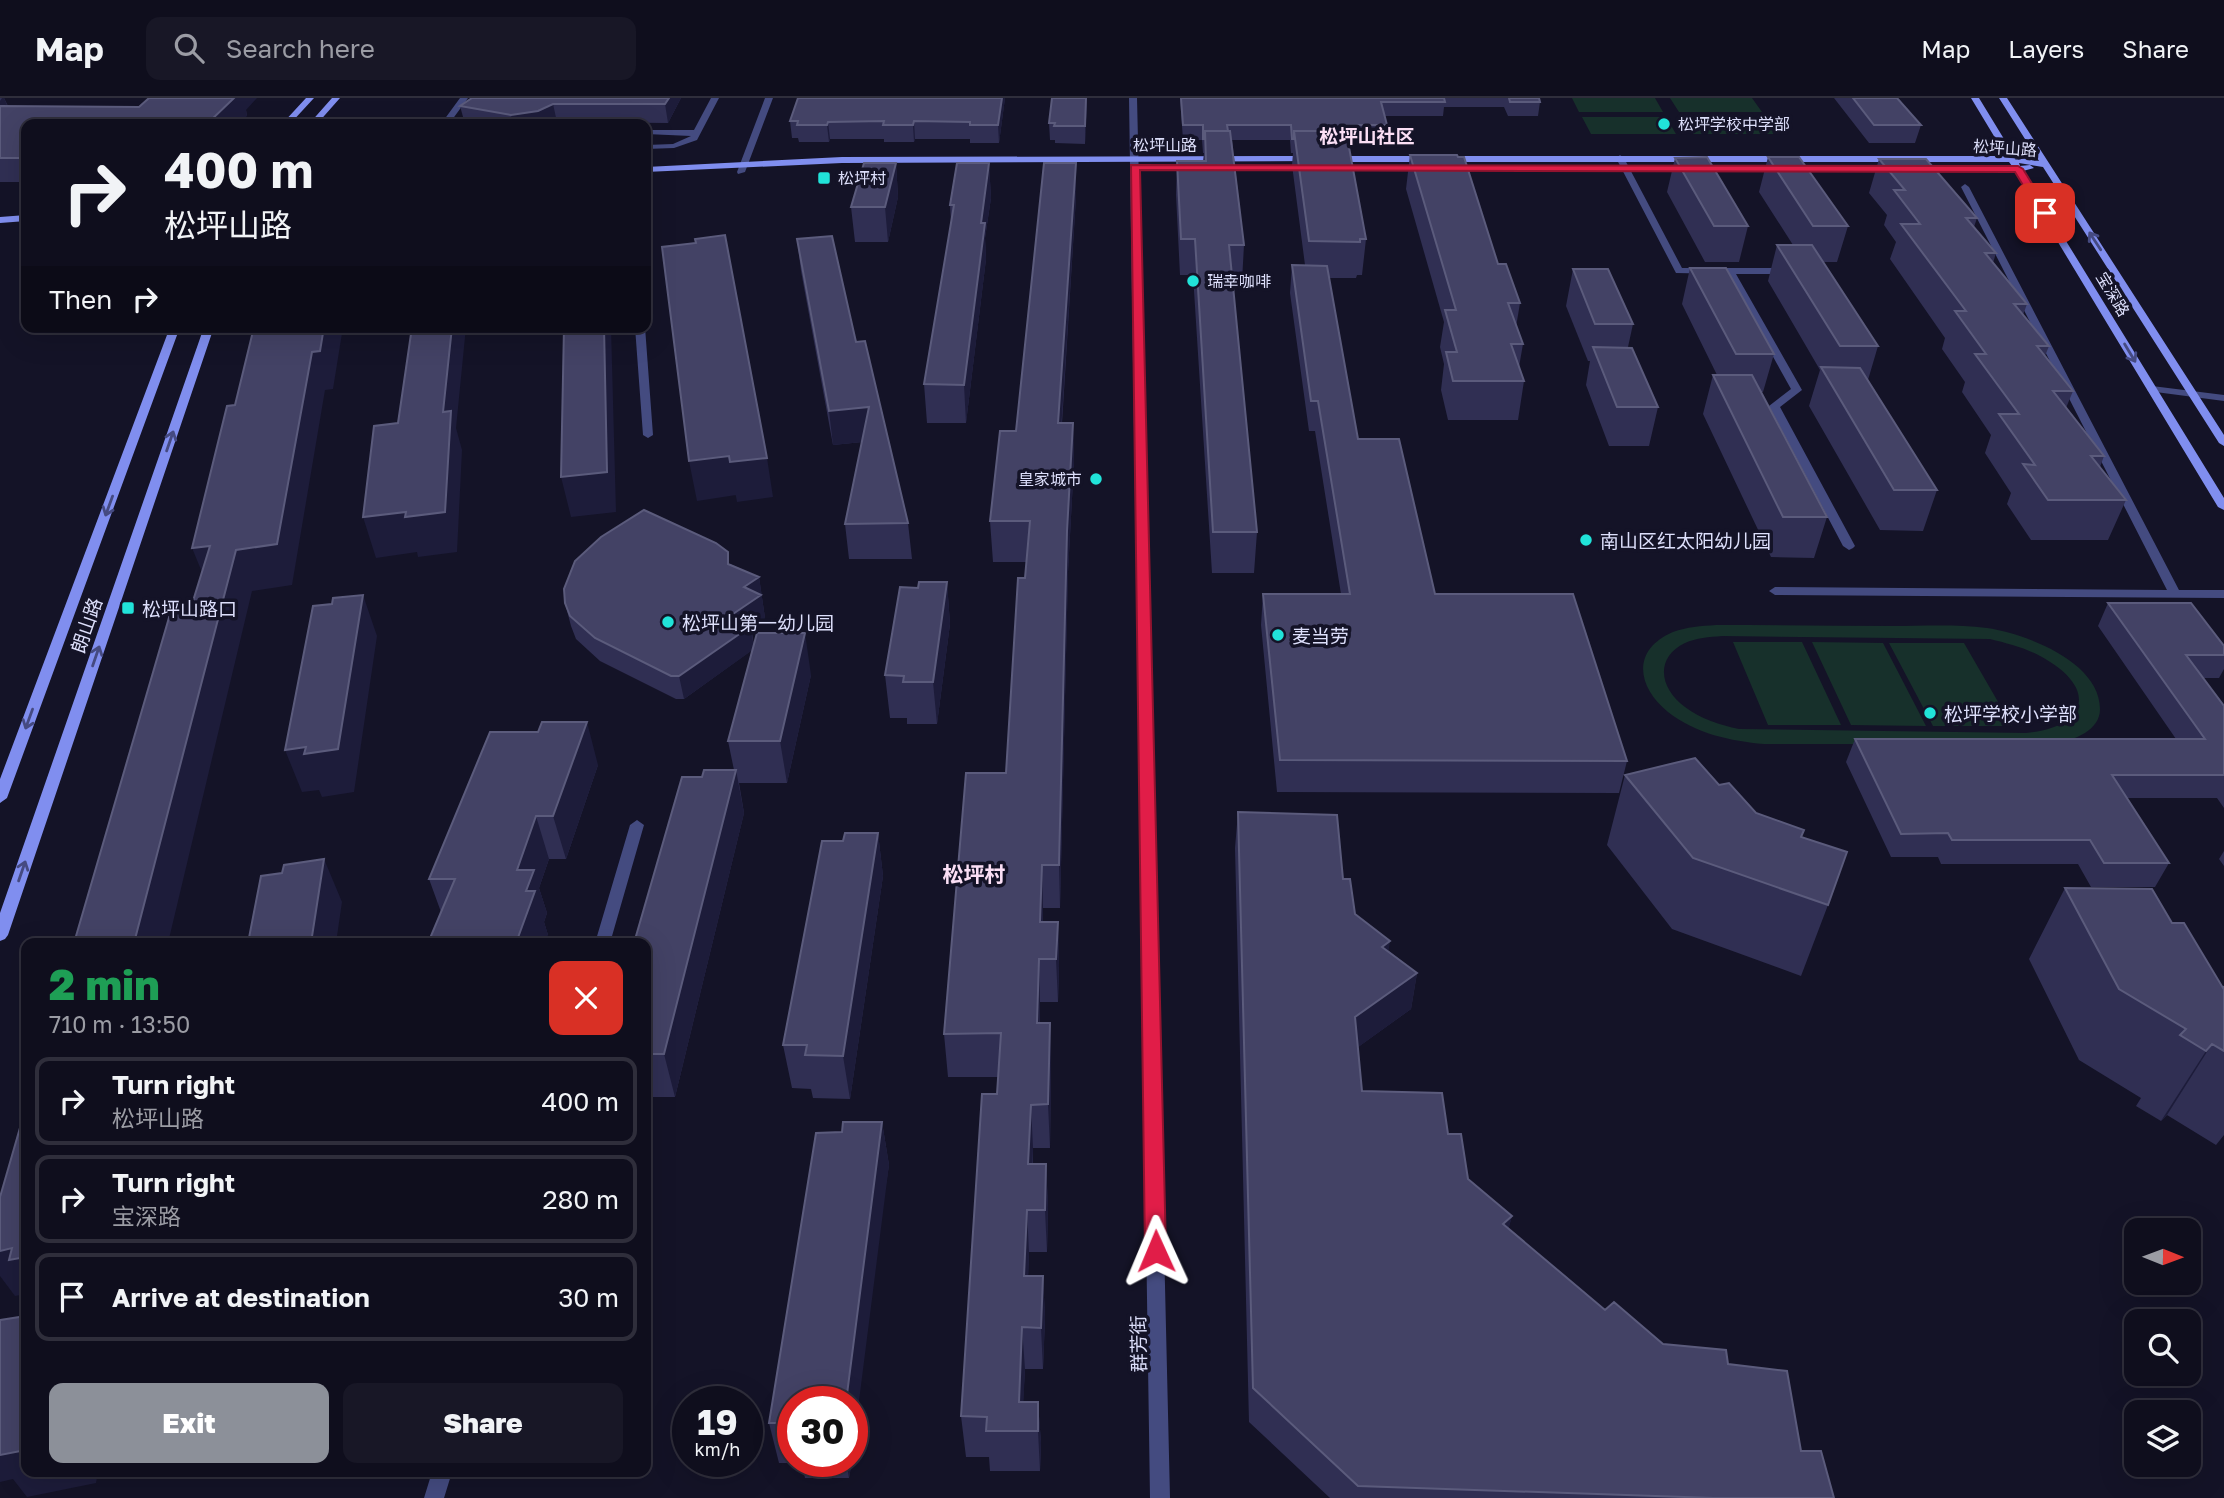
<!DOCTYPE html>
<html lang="en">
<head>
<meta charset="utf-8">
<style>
	:root { --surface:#0f0e1d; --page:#181726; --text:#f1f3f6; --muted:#9b9ca4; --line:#2f2e3b; --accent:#8c9099 }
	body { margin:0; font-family:"Golos Text","Noto Sans SC",sans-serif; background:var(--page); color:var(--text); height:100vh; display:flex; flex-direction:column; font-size:26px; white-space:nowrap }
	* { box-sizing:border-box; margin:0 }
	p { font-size:23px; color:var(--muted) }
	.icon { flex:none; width:38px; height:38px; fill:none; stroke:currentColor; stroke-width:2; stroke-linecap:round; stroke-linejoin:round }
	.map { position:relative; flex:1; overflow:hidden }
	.panel { position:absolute; left:21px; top:840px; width:630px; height:539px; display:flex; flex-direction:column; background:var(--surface); border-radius:14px; box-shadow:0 7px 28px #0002,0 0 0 2px var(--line) }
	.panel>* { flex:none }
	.hud { position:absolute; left:21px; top:21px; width:630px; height:214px; border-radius:14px; box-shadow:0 7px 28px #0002,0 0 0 2px var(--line); background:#0f0e1d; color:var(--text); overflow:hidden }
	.needle { width:46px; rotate:91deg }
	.tools { position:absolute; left:2124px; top:1120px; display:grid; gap:14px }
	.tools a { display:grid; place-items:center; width:77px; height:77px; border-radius:14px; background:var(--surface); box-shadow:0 7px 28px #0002,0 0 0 2px var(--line); font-size:35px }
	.speed { position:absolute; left:672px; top:1288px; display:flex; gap:14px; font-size:35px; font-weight:700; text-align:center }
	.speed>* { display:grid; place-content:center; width:91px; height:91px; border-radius:50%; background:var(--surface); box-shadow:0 7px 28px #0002,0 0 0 2px var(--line); line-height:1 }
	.speed small { font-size:18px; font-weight:400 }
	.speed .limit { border:10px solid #d22; background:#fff; color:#111 }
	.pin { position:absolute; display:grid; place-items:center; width:60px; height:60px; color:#fff; margin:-30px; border-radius:14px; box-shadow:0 4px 10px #0006 }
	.me { position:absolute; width:77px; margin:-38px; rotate:359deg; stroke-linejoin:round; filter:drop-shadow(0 0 5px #0008) }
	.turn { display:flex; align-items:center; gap:24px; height:147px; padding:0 28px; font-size:32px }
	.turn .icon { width:91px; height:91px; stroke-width:2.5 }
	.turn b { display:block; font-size:49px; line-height:60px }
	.then { display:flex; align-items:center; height:66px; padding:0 28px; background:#0003; gap:14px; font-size:26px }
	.round { display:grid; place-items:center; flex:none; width:74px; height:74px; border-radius:14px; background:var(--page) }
	.summary { display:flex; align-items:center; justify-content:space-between; height:119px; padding:0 28px }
	h1 { font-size:42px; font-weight:800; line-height:52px; color:#1e9e55 }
	.action { display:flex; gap:14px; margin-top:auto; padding:14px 28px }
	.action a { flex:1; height:80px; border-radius:14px; background:var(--accent); color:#fff; font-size:28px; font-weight:800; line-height:80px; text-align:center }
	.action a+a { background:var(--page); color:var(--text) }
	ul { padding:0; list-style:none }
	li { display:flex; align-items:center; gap:21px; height:88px; margin:0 14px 10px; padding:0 14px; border:4px solid var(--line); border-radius:14px }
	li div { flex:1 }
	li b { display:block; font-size:26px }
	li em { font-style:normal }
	header { display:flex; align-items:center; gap:42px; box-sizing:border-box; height:98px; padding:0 35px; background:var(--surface); border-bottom:2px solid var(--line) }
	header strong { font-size:33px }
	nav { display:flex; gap:38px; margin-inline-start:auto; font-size:24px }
	.search { width:490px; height:63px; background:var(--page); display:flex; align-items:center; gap:18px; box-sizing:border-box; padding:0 24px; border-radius:14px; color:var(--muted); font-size:26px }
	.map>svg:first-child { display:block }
	.green { fill:#17302b; fill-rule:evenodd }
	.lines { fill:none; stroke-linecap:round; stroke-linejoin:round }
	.lane { fill:#444b80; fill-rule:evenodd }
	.street { fill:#444b80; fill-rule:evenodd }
	.secondary { fill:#808eef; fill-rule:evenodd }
	.wall { fill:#302f53 }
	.shaded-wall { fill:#1d1c3a }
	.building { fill:#434265; stroke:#5b5b7c; stroke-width:2 }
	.oneway { stroke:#454a81 }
	.route { fill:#e11d48; stroke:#92132f; stroke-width:2 }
	.poi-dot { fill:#21e3d9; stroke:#141327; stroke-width:2.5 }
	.labels { text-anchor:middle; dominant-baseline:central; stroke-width:7; stroke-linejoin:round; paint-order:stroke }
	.far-poi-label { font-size:16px; fill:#dddffb; stroke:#141327; text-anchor:start }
	.far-street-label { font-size:16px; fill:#dddffb; stroke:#141327 }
	.far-quarter-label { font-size:19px; font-weight:bold; fill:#fbdff5; stroke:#141327 }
	.poi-label { font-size:19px; fill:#dddffb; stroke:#141327; text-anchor:start }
	.street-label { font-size:19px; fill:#dddffb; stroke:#141327 }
	.neighbourhood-label { font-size:21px; font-weight:bold; fill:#fbdff5; stroke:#141327 }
</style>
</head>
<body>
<header>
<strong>Map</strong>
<div class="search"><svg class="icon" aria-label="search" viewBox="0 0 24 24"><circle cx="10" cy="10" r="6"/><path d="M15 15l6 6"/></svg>Search here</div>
<nav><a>Map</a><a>Layers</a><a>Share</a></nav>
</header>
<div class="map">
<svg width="2224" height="1400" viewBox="0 0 2224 1400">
	<rect width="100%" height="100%" fill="#141327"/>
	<path class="green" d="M1572,0H1655L1663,14H1579Z
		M1670,0H1752L1762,14H1679Z
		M1582,19H1666L1676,36H1591Z
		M1682,19H1767L1779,36H1693Z
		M1716,527C1774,527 1833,528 1892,528C1923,528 1956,526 1987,530C2027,536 2100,564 2100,611C2100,633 2074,641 2058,646H1764C1731,643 1696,636 1668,614C1637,589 1631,552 1673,534C1687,529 1701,528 1716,527ZM1722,538L1990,541C2010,546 2030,551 2047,562C2100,594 2083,630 2026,635L1739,631C1720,627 1701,621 1685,609C1660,591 1654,560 1685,545C1696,540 1709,539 1722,538Z
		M1733,544H1802L1841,627H1768Z
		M1812,544L1883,545L1926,628L1851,627Z
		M1889,545H1964L2012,628H1933Z"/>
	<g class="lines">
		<path class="lane" d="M460,0H468L449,26H441Z
			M711,0H719L697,42L674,50L646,51V47L673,46L691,38L646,36V32H694Z
			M1620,57L1624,60L1682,170H1788L1793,173L1788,176H1736L1802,292L1780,309L1855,448L1853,450L1849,452L1843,448L1769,308L1791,291L1727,176L1676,175L1616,60Z
			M1965,86L1969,89L2179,492H2224V500L1775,497L1769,493L1775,489L2167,492L1961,89Z
			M635,229H645L653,337L648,340L643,337Z
			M637,722L644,727L610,845H595L630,727Z
			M432,1374H452L444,1400H424Z"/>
		<path class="street" d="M765,0H773L745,74L738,76L737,74Z
			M1129,0H1137L1170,1400H1150Z
			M2152,288L2224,297V303L2148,293L2147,291Z"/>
		<path class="secondary" d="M306,0H314L290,26H282Z
			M332,0H340L317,26H309Z
			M1971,0H1979L2015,59L2039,63L1999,0H2007L2224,337V348L2219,345L2043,69L2019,65L2020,68L2030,67L2034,70L2023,73L2224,400V412L2218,409L2015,73L1966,74L1962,71L1966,68H2012L2009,64H1334L1330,61L1334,58H2006Z
			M1310,58L1313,59V63L842,65L646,74V69L842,59Z
			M1536,67L1845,68L1849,71L1845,74L1533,72V68Z
			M26,117V123L0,125V119Z
			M170,229H180L7,700L0,705V681Z
			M204,229H214L8,837L5,841L0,843V815Z"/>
	</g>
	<path class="wall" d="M0,0H4L8,8L246,12L247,18L26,26V84H0Z
		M681,0L668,25L557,24L553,26H465L460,8Z
		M798,0H1005L999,45H970V41H915L914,44H884V41H830L829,44H799L798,40H792L790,23Z
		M1052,0H1087L1085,46L1055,45V42H1050L1049,25Z
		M1180,0H1539L1540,4L1538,18H1508L1504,9H1444L1443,18H1385L1387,27L1386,42H1348L1366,141L1362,177H1357L1356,180H1329L1358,341L1435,496L1627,663L1619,695L1277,694L1261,527L1263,496H1341L1315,333H1309L1290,195L1292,167H1305L1292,67L1293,55H1291L1290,42H1232L1244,147L1242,183H1232L1257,434L1254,475H1212L1193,177H1180L1176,97L1177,63H1203L1204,55H1203L1202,42H1183Z
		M1834,0H1897L1921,27L1915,45H1869Z
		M1410,57L1498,166L1520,205L1516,229L1523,246L1519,269L1524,283L1518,322H1448L1441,292L1444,266L1440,249L1444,224L1406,91Z
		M1768,59L1848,128L1837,164H1823L1878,248L1868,282L1937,392L1923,433L1880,432L1809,308L1820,272L1768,183L1777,147H1793L1759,94Z
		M1675,60L1748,128L1739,164H1705L1667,94Z
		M1879,61L1977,120L1974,129L1996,155L1993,165L2027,206L2023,217L2049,248L2045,258L2073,293L2066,310L2104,358L2100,369L2126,402L2108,442H2031L2007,406L2011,395L1985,355L1991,337L1962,294L1965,284L1942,251L1945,240L1890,161L1896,144L1884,127L1887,117L1869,95Z
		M896,65L898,99L888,144H855L851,109Z
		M989,65L991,100L985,140L986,161L966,325H927L924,286L951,124L950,107Z
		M1076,65V99L1062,325H1073L1074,364L1068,474L1060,810H1043V824H1058L1059,867L1058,904H1040V925L1051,968L1050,1050H1033V1066H1046L1048,1109L1047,1154H1029L1028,1178H1043L1045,1220L1043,1271H1025L1023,1304H1038L1041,1345L1040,1373H990L989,1359H966L961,1318L997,996L999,979H948L944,936L1006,675L1027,464H993L990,423L1016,333Z
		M797,141L856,244L908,425L912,461H849L845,426L862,344L833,347L801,173Z
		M1690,170L1774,256L1763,294H1761L1827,419L1814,460L1771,459L1703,316L1713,277H1717L1682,206Z
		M1573,171L1633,226L1628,249L1658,309L1649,348H1609L1586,287L1590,263H1588L1566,208Z
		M730,466L759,479L765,520L751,529L754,547L811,577L787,685H739L744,715L675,999H646V845L702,679L734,672L728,643L752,552L684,601H676L600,563L576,541L571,528L565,505Z
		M947,484L950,526L937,626H907V620H890L885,577L918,490Z
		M2108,505L2224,548V571L2219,580H2203L2224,608V710L2217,700H2127L2169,765L2155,789H2091L2078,766H1941L1938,759H1891L1846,664L1855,641H2176L2098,528Z
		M598,667L566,761H549L539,790L547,815L544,824L548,837L441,814L429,781Z
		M1625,677L1719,687L1756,715L1801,739L1828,807L1801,878L1672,831L1607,747Z
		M1238,714L1343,781L1355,816L1389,853L1417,875L1411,911L1358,949L1362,993L1448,1036L1468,1081L1512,1118L1508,1131L1605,1212L1663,1246L1728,1266L1801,1353L1834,1400H1330L1249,1324L1235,750Z
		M878,735L883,778L850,1001L813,1000L811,991L792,990L783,947L843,743Z
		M2224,753V768L2219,761Z
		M2065,790L2223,890L2224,889V1037L2216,1047L2167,1017L2161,1023L2136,1008L2141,1000L2079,962L2029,861Z
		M882,1024L889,1067L852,1304H793V1363H852L849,1380H805L802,1365H779L769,1325L842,1034Z"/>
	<path class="shaded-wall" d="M2,0H4L13,21L0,18V3Z
		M234,0H257L246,12L247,18L239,26H207Z
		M669,0H681L668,25L665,6Z
		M1002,0H1005L999,45L998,27Z
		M1086,0H1087L1085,46V28Z
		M553,6L557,24L553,26H513L511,17Z
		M914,23L915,41L914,44L913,27Z
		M828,24L830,41L829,44L827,27Z
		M896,65L898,99L888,144L885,109Z
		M989,65L991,100L985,140L986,161L966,325L964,287L981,125Z
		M1076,65V99L1059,364L1058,325Z
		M324,229H343L333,291L325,292L292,487L252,493L168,845H134L209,491L192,450L210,448Z
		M452,229H466L456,330L462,352L457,454L418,459L417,454L376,460L363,419Z
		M604,229H611L616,414L571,419L561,379Z
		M869,309L872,343L833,347L829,313Z
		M1073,325L1074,364L1068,474L1060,810L1059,767L1067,433Z
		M729,358L736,397L697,403L689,363Z
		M767,360L773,399L737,404L730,364Z
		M759,479L765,520L751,529L754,551L684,601L679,578L730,518L744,489Z
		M947,484L950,526L937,626L933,584Z
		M363,497L377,538L354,694L322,699L319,692L302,694L285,652Z
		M805,535L811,577L787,685L780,643Z
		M587,624L598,667L566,761L553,718Z
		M736,672L744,715L675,999L664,956Z
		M536,718L549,761L539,790L547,815L544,824L548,837L545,845H516L517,772Z
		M878,735L883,778L850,1001L843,958Z
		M324,761L342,804L336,845H311Z
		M1042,767L1043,810L1042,861L1040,824Z
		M1058,824L1059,867L1058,904L1056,861Z
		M1390,843L1385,879L1382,849Z
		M1039,861L1040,904L1039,968L1037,925Z
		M1417,875L1411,911L1350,955L1355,919Z
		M1050,925L1051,968L1050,1050L1048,1006Z
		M2212,946L2167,1017L2161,1023L2206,953Z
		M1031,1007L1033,1050L1031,1109L1028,1066Z
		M882,1024L889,1067L852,1358V1304H846Z
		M1046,1066L1048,1109L1047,1154L1045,1112Z
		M1027,1112L1029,1154L1027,1220L1024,1178Z
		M1512,1118L1503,1153V1126Z
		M12,1150L26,1159V1196L15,1198L0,1178V1153Z
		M1043,1178L1045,1220L1043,1271L1041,1230Z
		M1022,1229L1025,1271L1022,1333L1019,1304Z
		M1038,1304L1041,1345L1040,1373L1038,1333Z
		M0,1338L26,1352V1374H98L96,1385L27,1399L13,1381L0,1384Z
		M846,1363H852L849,1380Z"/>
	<path class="building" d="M149,0H234L207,26H26V60H0V8L139,9Z
		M472,0H669L665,6H553L538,13L511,17L460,8Z
		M798,0H1002L998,27H970V24L914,23L913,27H883L884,23L828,24L827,27H797L798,23H790Z
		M1052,0H1086L1085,28H1054L1055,25H1049Z
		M1181,0H1444L1445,4H1381L1387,27H1341L1342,33H1294V41H1292L1291,27H1227L1228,33H1205L1204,41H1203V27H1183Z
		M1509,0H1539L1540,4H1510Z
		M1853,0H1897L1921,27H1874Z
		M1205,33H1230L1244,147H1229L1257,434H1213L1195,141H1181L1177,63H1206Z
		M1294,33H1346L1366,141H1360V144L1309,143Z
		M1410,57H1457L1458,59H1464L1498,166H1506L1520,205H1508L1523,246H1511L1524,283H1453L1446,254H1457L1445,212H1456Z
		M1707,59L1748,128H1714L1675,60Z
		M1768,59H1799L1848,128H1813Z
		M1879,61H1926L1977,120H1966L1996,155H1985L2027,206H2014L2049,248H2037L2073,293H2053L2104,358H2091L2126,402H2048L2023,366L2035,367L1999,316H2019L1975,256H1986L1955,213H1966L1901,126H1920L1894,92H1905Z
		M864,65H896L885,109H851Z
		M957,65H989L981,125H985L964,287L924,286L954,107H950Z
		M1044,65H1076L1058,325H1073L1067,433L1059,767H1042L1040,824H1058L1056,861H1039L1037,925H1050L1048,1006L1031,1007L1028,1066H1046L1045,1112H1027L1024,1178H1043L1041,1230L1022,1229L1019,1304H1038V1333H986L987,1319L961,1318L982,996H997L1001,935L944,936L966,675H1006L1018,480H1025L1030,423H990L1000,333H1016Z
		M725,137L767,360L730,364L729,358L689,363L662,149L696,145L695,141Z
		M832,138L856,244L865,243L908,425L845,426L869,309L829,313L797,141Z
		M1777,147H1812L1878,248H1840Z
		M1292,167L1327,168L1358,341H1399L1435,496H1573L1627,663L1280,662L1263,496H1350L1318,303H1311Z
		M1690,170H1726L1774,256H1736Z
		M1573,171H1608L1633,226H1595Z
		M254,229H324L320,253L312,254L277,446L236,452L134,845H74L173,506L193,503L210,448L192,450L227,308L235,307Z
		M412,229H452L443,314L451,313L445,414L405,419L406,414L363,419L374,328L398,325Z
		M564,229H604L607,374L561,379Z
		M1593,249L1632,250L1658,309H1617Z
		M1821,269L1860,270L1937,392H1894Z
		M1713,277H1752L1827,419H1783Z
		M644,412L716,445L728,454V466L759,479L744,489L761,497L730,518L751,528L679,578H671L595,540L570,518L565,505L564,491L575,463L601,439Z
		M919,484H947L933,584H903L904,578L885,577L900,489L918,490Z
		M363,497L338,651L304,656L306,649L285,652L313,508L332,506L333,500Z
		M2108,505H2191L2224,548V557H2186L2224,608V677H2112L2169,765H2104L2090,742H1952L1948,735L1901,736L1855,641H2205Z
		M757,535H805L780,643H728Z
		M542,624H587L553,718H536L517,772H534L526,793H535L516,845H428L455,781H429L490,634H538Z
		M1695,660L1719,687L1729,685L1756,715L1804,732L1801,739L1847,754L1828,807L1693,760L1625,677Z
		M704,672H736L664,956H646V845H634L682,679H702Z
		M1238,714L1337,717L1343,781H1350L1355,816L1390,843L1382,849L1417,875L1355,919L1362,993L1442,995L1448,1036H1461L1468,1081L1512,1118L1503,1126L1605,1212L1614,1204L1663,1246L1726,1252L1728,1266L1787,1273L1801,1353H1821L1834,1400H1714L1358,1388L1253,1290Z
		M845,735H878L843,958L805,957L807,947H783L822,743H843Z
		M324,761L311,845H248L261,778L282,775L284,767Z
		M2065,790L2152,791L2172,825H2184L2223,890L2224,889V953L2212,946L2206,953L2180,937L2186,931L2119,891Z
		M26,1009V1159L9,1162L12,1150L0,1153V1099Z
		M843,1024H882L846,1304H793V1325H769L816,1035L842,1034Z
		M26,1218V1352L0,1357V1222Z"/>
	<defs><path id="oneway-shaft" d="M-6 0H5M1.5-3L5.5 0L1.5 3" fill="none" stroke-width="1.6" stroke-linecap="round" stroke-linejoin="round" transform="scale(1.75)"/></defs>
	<g class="oneway">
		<use href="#oneway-shaft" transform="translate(2095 143) rotate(-123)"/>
		<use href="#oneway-shaft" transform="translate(2130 255) rotate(59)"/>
		<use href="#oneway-shaft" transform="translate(170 343) rotate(-71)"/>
		<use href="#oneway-shaft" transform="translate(109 408) rotate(110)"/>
		<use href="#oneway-shaft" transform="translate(96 558) rotate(-71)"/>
		<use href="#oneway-shaft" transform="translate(29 621) rotate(110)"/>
		<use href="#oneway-shaft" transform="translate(22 773) rotate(-71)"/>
	</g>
	<path class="route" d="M1131,67L2018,68L2023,71L2050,115L2041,117L2015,74L1140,72L1166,1153L1163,1159L1156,1162L1148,1159L1145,1153Z"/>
	<g class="poi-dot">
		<circle cx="1664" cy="26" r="7"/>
		<rect x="817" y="73" width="14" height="14" rx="3.5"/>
		<circle cx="1193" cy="183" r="7"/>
		<circle cx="1096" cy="381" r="7"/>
		<circle cx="1586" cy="442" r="7"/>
		<rect x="121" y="503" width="14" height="14" rx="3.5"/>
		<circle cx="668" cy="524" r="7"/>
		<circle cx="1278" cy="537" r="7"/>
		<circle cx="1930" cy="615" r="7"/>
	</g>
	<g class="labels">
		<g class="far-poi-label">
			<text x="1678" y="26">松坪学校中学部</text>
			<text x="838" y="80">松坪村</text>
			<text x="1207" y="183">瑞幸咖啡</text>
			<text x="1082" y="381" text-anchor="end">皇家城市</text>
		</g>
		<g class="far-street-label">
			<text x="1165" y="47">松坪山路</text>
			<text transform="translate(2005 50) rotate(4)">松坪山路</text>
			<text transform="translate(2113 196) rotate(59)">宝深路</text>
		</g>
		<g class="far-quarter-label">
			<text x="1367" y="37">松坪山社区</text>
		</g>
		<g class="poi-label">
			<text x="1600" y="442">南山区红太阳幼儿园</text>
			<text x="142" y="510">松坪山路口</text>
			<text x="682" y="524">松坪山第一幼儿园</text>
			<text x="1292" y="537">麦当劳</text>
			<text x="1944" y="615">松坪学校小学部</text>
		</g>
		<g class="street-label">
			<text transform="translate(86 527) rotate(-71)">朗山路</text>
			<text transform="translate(1138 1246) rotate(-91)">群芳街</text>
		</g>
		<g class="neighbourhood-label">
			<text x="974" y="776">松坪村</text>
		</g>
	</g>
</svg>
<div class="tools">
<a><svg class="needle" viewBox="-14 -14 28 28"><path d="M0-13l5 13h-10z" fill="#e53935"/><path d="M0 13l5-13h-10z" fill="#9b9ca4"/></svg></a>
<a><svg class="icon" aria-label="search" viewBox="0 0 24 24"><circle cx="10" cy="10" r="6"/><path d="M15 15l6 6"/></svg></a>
<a><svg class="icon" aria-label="layers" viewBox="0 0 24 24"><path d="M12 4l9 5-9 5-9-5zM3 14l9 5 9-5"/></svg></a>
</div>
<div class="speed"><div>19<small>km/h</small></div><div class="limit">30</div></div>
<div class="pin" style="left:2045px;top:115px;background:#d93025"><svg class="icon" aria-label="arrive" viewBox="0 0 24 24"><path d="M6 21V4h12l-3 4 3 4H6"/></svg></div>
<svg class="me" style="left:1156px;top:1153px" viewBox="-20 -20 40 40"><path d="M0-17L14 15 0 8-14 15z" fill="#e11d48" stroke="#fff" stroke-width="4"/></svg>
<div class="hud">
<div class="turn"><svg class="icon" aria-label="right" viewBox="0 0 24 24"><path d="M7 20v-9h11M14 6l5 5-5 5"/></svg><div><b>400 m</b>松坪山路</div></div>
<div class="then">Then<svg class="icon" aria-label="right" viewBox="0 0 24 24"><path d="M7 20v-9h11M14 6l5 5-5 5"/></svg></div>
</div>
<section class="panel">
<div class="summary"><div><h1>2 min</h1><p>710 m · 13:50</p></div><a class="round" style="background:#d93025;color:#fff"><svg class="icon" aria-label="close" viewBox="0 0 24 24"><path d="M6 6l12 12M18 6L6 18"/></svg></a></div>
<ul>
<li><svg class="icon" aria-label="right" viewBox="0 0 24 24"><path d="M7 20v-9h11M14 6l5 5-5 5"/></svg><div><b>Turn right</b><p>松坪山路</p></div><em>400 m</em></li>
<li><svg class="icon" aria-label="right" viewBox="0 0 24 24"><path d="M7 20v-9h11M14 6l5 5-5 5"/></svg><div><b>Turn right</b><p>宝深路</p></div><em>280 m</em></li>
<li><svg class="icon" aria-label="arrive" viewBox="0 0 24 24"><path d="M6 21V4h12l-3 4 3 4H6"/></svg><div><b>Arrive at destination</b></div><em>30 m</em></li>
</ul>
<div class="action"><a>Exit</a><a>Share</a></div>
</section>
</div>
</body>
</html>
